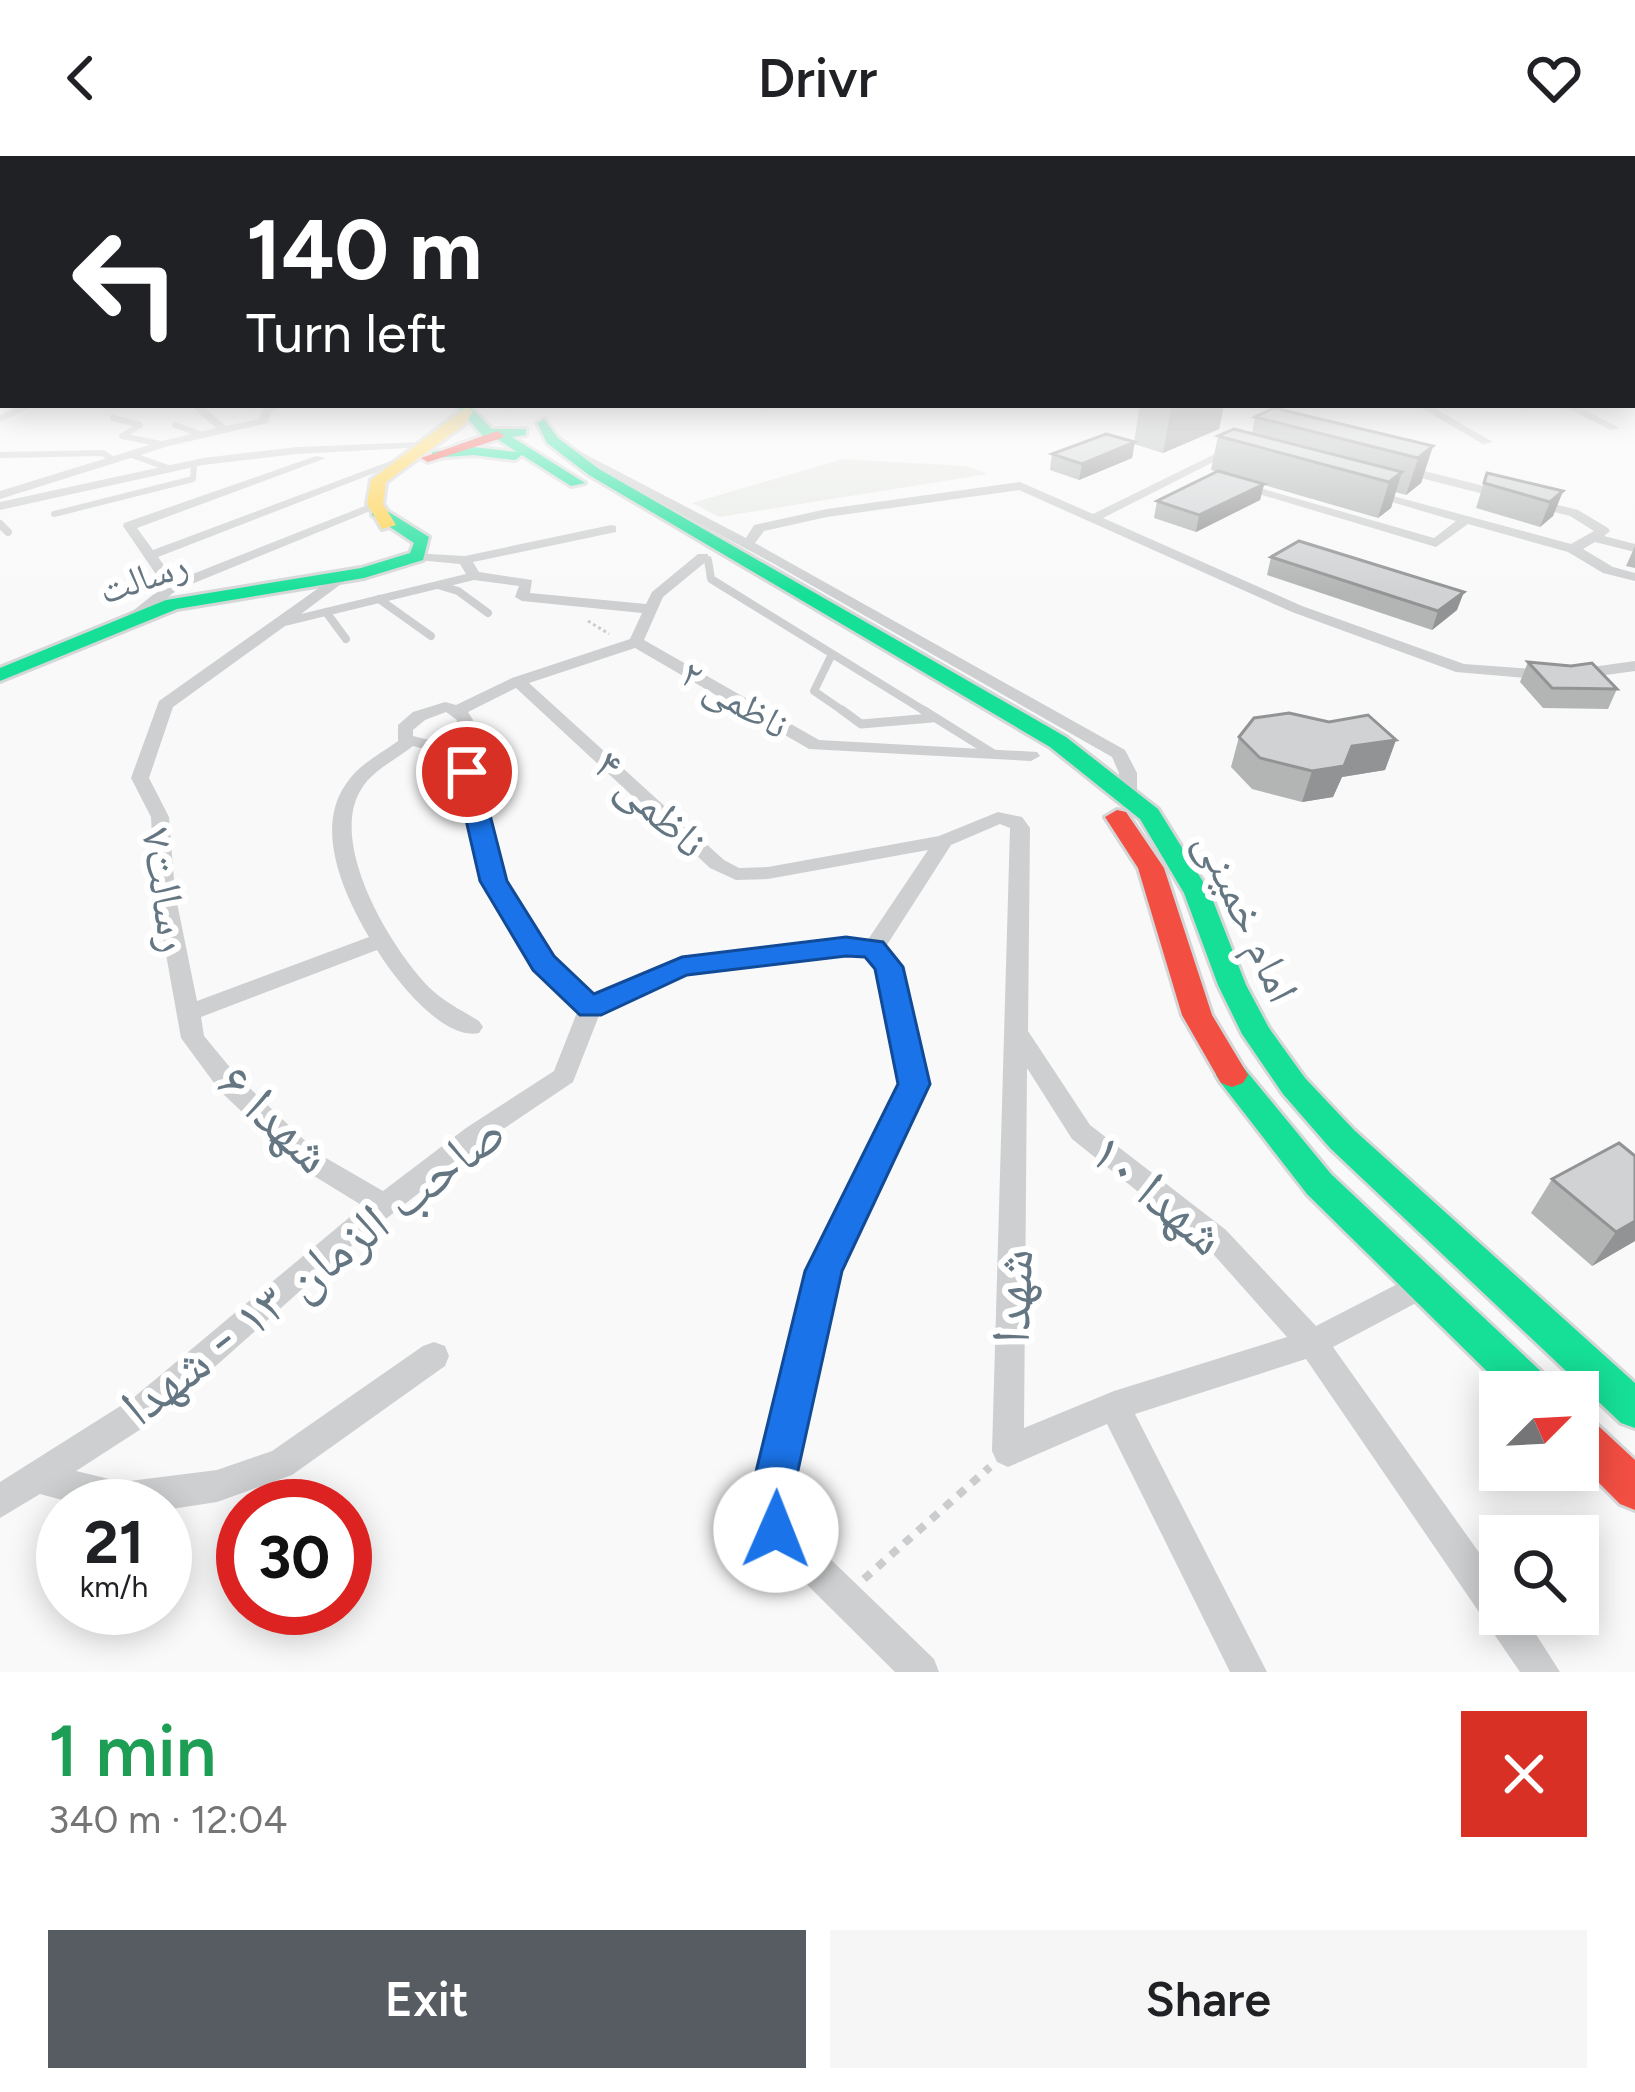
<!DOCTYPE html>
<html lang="en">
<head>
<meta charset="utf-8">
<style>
	:root { --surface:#fff; --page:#f6f6f6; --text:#202124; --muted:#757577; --accent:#565c61 }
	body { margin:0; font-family:Figtree,"Noto Naskh Arabic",sans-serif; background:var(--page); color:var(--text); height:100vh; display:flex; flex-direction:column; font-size:45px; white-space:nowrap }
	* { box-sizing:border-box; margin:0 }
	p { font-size:39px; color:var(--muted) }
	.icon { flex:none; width:66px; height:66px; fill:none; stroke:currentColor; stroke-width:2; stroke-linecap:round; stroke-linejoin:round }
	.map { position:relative; height:1516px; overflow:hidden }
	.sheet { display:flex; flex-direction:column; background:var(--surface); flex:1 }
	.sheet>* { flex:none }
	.banner { position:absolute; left:0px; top:0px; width:1635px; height:252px; box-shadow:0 6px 30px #0003; background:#202124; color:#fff; overflow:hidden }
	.needle { width:78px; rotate:66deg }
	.buttons { position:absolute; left:1479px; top:1215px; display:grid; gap:24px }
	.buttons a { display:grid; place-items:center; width:120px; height:120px; border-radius:0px; background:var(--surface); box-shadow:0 6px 30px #0003; font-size:60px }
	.speed { position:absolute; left:36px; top:1323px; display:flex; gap:24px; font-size:60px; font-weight:700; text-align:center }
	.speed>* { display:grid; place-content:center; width:156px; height:156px; border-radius:50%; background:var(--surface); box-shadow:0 6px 30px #0003; line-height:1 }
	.speed small { font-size:30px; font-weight:400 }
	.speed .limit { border:18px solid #d22; background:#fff; color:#111 }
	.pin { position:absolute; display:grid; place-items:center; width:102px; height:102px; color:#fff; margin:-51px; border:6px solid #fff; border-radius:50%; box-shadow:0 3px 12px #0007 }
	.me { position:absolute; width:132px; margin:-66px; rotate:1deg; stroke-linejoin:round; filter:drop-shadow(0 0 9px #0008) }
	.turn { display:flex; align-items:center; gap:42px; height:252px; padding:0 48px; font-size:54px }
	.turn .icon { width:156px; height:156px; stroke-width:2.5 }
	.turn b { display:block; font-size:84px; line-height:102px }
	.round { display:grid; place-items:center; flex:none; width:126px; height:126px; border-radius:0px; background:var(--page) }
	.overview { display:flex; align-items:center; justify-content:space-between; height:204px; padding:0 48px }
	h1 { font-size:72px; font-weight:600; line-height:90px; color:#1e9e55 }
	.cta { display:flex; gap:24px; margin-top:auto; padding:24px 48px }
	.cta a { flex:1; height:138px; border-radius:0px; background:var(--accent); color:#fff; font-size:48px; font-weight:600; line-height:138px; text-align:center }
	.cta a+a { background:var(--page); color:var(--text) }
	header { display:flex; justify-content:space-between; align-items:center; height:156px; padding:0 48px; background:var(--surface); font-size:54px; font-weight:600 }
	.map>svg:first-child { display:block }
	.green { fill:#e8ebe6 }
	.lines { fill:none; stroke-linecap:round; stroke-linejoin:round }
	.fast-casing { stroke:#d5d6d7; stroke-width:6 }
	.slow-casing { stroke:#d5d6d7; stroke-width:6 }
	.jam-casing { stroke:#d5d6d7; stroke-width:6 }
	.path-far1 { stroke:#cbcccd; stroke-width:3; stroke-dasharray:3 3; stroke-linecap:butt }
	.path { stroke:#cbcccd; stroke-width:8; stroke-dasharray:9 9; stroke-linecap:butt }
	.lane-far2 { stroke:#cecfd0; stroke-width:6 }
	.lane-far1 { stroke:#cecfd0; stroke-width:8 }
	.lane { stroke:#cecfd0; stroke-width:9 }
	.street { fill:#cecfd0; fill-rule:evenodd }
	.fast { fill:#16e098; fill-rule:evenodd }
	.slow { fill:#ffcf43; fill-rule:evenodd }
	.jam { fill:#f24e42; fill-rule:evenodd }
	.wall { fill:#b3b5b5 }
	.shaded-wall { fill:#929394 }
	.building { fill:#d0d2d3; stroke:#929394; stroke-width:3 }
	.route { fill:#1a73e8; stroke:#114b97; stroke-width:3 }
	.labels { text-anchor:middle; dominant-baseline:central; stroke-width:12; stroke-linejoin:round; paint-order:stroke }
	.far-street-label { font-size:39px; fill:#657683; stroke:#fff }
	.street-label { font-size:45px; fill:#657683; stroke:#fff }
	.near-street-label { font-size:54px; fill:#657683; stroke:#fff }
</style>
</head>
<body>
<header><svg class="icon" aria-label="back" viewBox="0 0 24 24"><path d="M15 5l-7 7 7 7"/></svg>Drivr<svg class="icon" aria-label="heart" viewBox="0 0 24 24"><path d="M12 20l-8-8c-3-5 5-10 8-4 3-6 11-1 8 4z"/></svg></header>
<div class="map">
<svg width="1635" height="1516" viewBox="0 0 1635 1516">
	<rect width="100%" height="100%" fill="#f9f9f9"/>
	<path class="green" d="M843,303L966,310L988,318L719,361L692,347Z"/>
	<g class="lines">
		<g class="fast-casing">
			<path id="fast" d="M455,249H469L492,273H526V279L512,281L585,327L571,330L522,299L515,304L473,299L432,302V296L473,291L517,296L494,281L483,280Z
				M544,263L558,282L599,313L1066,581L1158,653L1210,737L1246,829L1269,872L1305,922L1354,974L1635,1227V1272L1621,1267L1330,992L1283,938L1242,878L1218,829L1184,737L1140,663L1050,591L589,319L547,287L537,267Z
				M372,353H384L429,381L423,404L364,422L177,453L0,525V512L166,444L361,412L410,397L414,387L372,359Z
				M1232,907L1243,911L1331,1018L1549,1223L1555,1236H1508L1307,1038L1221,927L1216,919L1221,911Z"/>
		</g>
		<g class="slow-casing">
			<path id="slow" d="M466,251L473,255L465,268L386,326L383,348L396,369L382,373L367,348L371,324Z"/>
		</g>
		<g class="jam-casing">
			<path id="jam" d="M497,275L504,279L502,282L428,306L421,302Z
				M1117,654L1126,656L1164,712L1212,859L1248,919L1243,927L1232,931L1221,927L1182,859L1138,712L1105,661Z
				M1578,1258L1592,1264L1635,1304V1354L1620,1348L1578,1306Z"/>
		</g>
		<path class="path-far1" d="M588,465L609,478"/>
		<path class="path" d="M864,1423L990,1311"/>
		<path class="lane-far2" d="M113,262L140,269L122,280L161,288
			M175,269L200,278
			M129,298L168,312
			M0,299L103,297L112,303
			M54,358L193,323L194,309"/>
		<path class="lane-far1" d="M0,368L8,376
			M708,404L711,423L928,557
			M438,429L458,435L488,457
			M379,443L431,480
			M326,456L346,483
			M832,498L814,535L846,557"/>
		<path class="lane" d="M842,554L861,568L932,562
			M923,554L992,597"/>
		<path class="street" d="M22,249H36L0,266V259Z
			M190,249H201L226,270L259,263L262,253L283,249L271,257L268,267L169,290L0,343V335L162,285L216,272Z
			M1416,249H1429L1493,286L1483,288Z
			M1561,249H1574L1620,272L1611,274Z
			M554,282L746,382L754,369L827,353L1020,326L1093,358L1235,288L1241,291L1239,293L1103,362L1302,450L1464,508L1563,515L1635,505V515L1563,525L1456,516L1292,456L1019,334L827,361L764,375L755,387L1125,594L1137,617V639L1128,645L1119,639V617L1112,601L776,409L550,287L548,285Z
			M422,286L426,287V291L297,298L203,309L0,354V346L203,302L297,291Z
			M316,300L326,302L137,372L153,394L393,304L403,306L158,401L175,425L370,348L380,351L177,434L134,468H124V462L164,430L123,370L124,367Z
			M1397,308L1578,354L1608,372L1610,375L1604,380L1635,388V396L1595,386L1583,393L1613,411L1635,417V425L1603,417L1568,396L1468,368L1436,391L1229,329L1239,326L1434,382L1456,365L1361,337L1367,333L1571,388L1594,375L1570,360L1393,315L1391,312Z
			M611,369L616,370V376L473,406L479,416L532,424L530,437L646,448L652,436L698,398H708V404L663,441L644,484L819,584L1037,596L1040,600L1031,605L809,593L635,492L529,527L724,704L739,712L768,711L939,680L998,656L1022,661L1030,672L1028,875L1090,969L1226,1074L1316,1170L1413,1120L1423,1116L1433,1120L1437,1129L1433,1138L1333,1191L1500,1426V1458H1523L1560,1516H1520L1306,1203L1135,1258L1267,1516H1230L1107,1268L1008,1311L997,1306L992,1295L1010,672L1000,668L951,689L885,792L900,811L926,928L838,1115L790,1328L792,1366L934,1503L939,1516H895L764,1386L759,1374L758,1328L810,1115L902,928L878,813L867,799L846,797L686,817L600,857L573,926L484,986L345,1095L155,1264L76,1315L122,1326L217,1314L272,1295L423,1190L434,1186L445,1190L449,1200L445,1210L292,1319L217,1346L165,1354V1350H85L40,1338L0,1362V1326L133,1242L363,1050L301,1012L220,935L181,882L155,737L151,661L131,622L159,545L337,419L349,422L301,458L466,418L460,408L417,404L410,400L412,397L465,400ZM474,424L519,430L515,441L522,445L642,457L630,483L512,522L456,549L445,546L413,556L398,569V585C380,598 358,609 346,628C314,673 344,739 369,781L197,845L175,737L169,661L149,622L173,551L285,470ZM516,532L710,712L736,724L768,723L928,694L867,785L846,783L682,803L593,841L552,802L504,725L468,585L473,564L468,556ZM446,556L457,564L452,581L429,584L413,580V574L425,564ZM413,590L429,594L452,591L484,725L536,812L578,854L554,915L466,972L383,1035L319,998L238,921L204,880L201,861L377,794C394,822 443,885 479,877L483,871L479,865C463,855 446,847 432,834C392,795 326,686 362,632C373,614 397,603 413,590ZM1027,912L1072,983L1206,1090L1287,1181L1114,1235L1024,1272Z"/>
		<use href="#fast" class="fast"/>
		<use href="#slow" class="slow"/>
		<use href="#jam" class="jam"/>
	</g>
	<path class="wall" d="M1140,249H1224L1219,273L1163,297L1134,288L1132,302L1079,324L1050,314L1052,298L1134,286Z
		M1255,261L1433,290L1421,327L1406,339L1395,336L1391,352L1378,362L1264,329L1260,344L1196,376L1154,362L1157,345L1217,316L1211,314L1218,280L1252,277Z
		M1487,317L1563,335L1553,360L1540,371L1476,352Z
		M1635,390V412L1626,410Z
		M1271,401L1457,454L1432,474L1267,419Z
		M1528,506L1617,533L1608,553L1543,552L1520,526Z
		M1239,581L1396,584L1385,614L1342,621L1333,641L1302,646L1252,633L1231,611Z
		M1635,1000V1085L1592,1110L1531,1057L1552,1023Z"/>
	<path class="shaded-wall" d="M1178,249H1224L1219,273L1163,297L1171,252Z
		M1135,286L1132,302L1079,324L1082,308Z
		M1433,290L1421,327L1406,339L1418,302Z
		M1402,316L1391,352L1378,362L1389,326Z
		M1264,328L1260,344L1196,376L1199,359Z
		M1563,335L1553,360L1540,371L1550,346Z
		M1464,436L1457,454L1432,474L1438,455Z
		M1396,584L1385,614L1342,621L1333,641L1302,646L1312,615L1352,590Z
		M1635,1065V1085L1592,1110L1616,1076Z"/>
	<path class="building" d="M1274,252L1433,290L1418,302L1255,261Z
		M1234,273L1402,316L1389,326L1218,280Z
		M1106,278L1135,286L1082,308L1052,298Z
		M1218,315L1264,328L1199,359L1157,345Z
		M1487,317L1563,335L1550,346L1484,327Z
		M1299,385L1464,436L1438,455L1271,401Z
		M1528,506L1571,510L1592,507L1617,533L1552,532Z
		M1289,557L1329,566L1368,559L1396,584L1352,590L1344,610L1312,615L1260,602L1239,581L1254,562Z
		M1619,987L1635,1000V1065L1616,1076L1552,1023Z"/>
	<linearGradient id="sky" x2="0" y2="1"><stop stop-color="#9dc2e2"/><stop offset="0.52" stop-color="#fcfcfc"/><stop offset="1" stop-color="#fcfcfc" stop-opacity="0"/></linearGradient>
	<rect width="1635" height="438" fill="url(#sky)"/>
	<path class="route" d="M467,609L479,616L507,725L554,800L594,838L682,801L846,781L883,786L903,811L930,928L842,1115L795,1328L798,1374L791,1389L776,1396L760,1389L754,1374L753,1328L805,1115L898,928L875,813L865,801L846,800L687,819L601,859H580L533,814L480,725L455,616Z"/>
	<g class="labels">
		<g class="far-street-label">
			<text transform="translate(143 421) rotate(-19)">رسالت</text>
			<text transform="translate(735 543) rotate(30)">ناظمی ۲</text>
		</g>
		<g class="street-label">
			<text transform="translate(651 647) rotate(43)">ناظمی ۴</text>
			<text transform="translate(167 734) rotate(81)">رسالت۷</text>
			<text transform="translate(1248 760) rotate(65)">امام خمینی</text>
		</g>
		<g class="near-street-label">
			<text transform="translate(275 962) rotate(43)">شهدا ۶</text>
			<text transform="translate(1158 1038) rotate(40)">شهدا ۱۰</text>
			<text transform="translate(313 1113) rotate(-38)">صاحب الزمان ۱۳ - شهدا</text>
			<text transform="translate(1012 1140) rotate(-88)">شهدا</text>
		</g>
	</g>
</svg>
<div class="buttons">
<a><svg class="needle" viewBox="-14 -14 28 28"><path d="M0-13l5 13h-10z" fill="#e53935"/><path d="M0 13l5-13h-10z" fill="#757577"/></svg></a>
<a><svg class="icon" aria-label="search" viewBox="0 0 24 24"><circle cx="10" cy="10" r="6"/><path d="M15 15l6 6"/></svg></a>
</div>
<div class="speed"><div>21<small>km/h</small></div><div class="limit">30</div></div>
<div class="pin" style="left:467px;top:616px;background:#d93025"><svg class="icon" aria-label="arrive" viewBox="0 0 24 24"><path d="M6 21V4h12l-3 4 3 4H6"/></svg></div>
<svg class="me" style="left:776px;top:1374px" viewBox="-20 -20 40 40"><circle r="19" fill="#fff"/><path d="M0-13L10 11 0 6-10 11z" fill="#1a73e8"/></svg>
<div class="banner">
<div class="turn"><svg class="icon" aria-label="left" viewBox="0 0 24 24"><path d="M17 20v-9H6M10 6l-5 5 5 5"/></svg><div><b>140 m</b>Turn left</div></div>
</div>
</div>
<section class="sheet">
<div class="overview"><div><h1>1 min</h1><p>340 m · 12:04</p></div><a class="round" style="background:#d93025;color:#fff"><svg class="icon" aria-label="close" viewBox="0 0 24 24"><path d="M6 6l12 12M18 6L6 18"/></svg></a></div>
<div class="cta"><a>Exit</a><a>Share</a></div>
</section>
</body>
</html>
